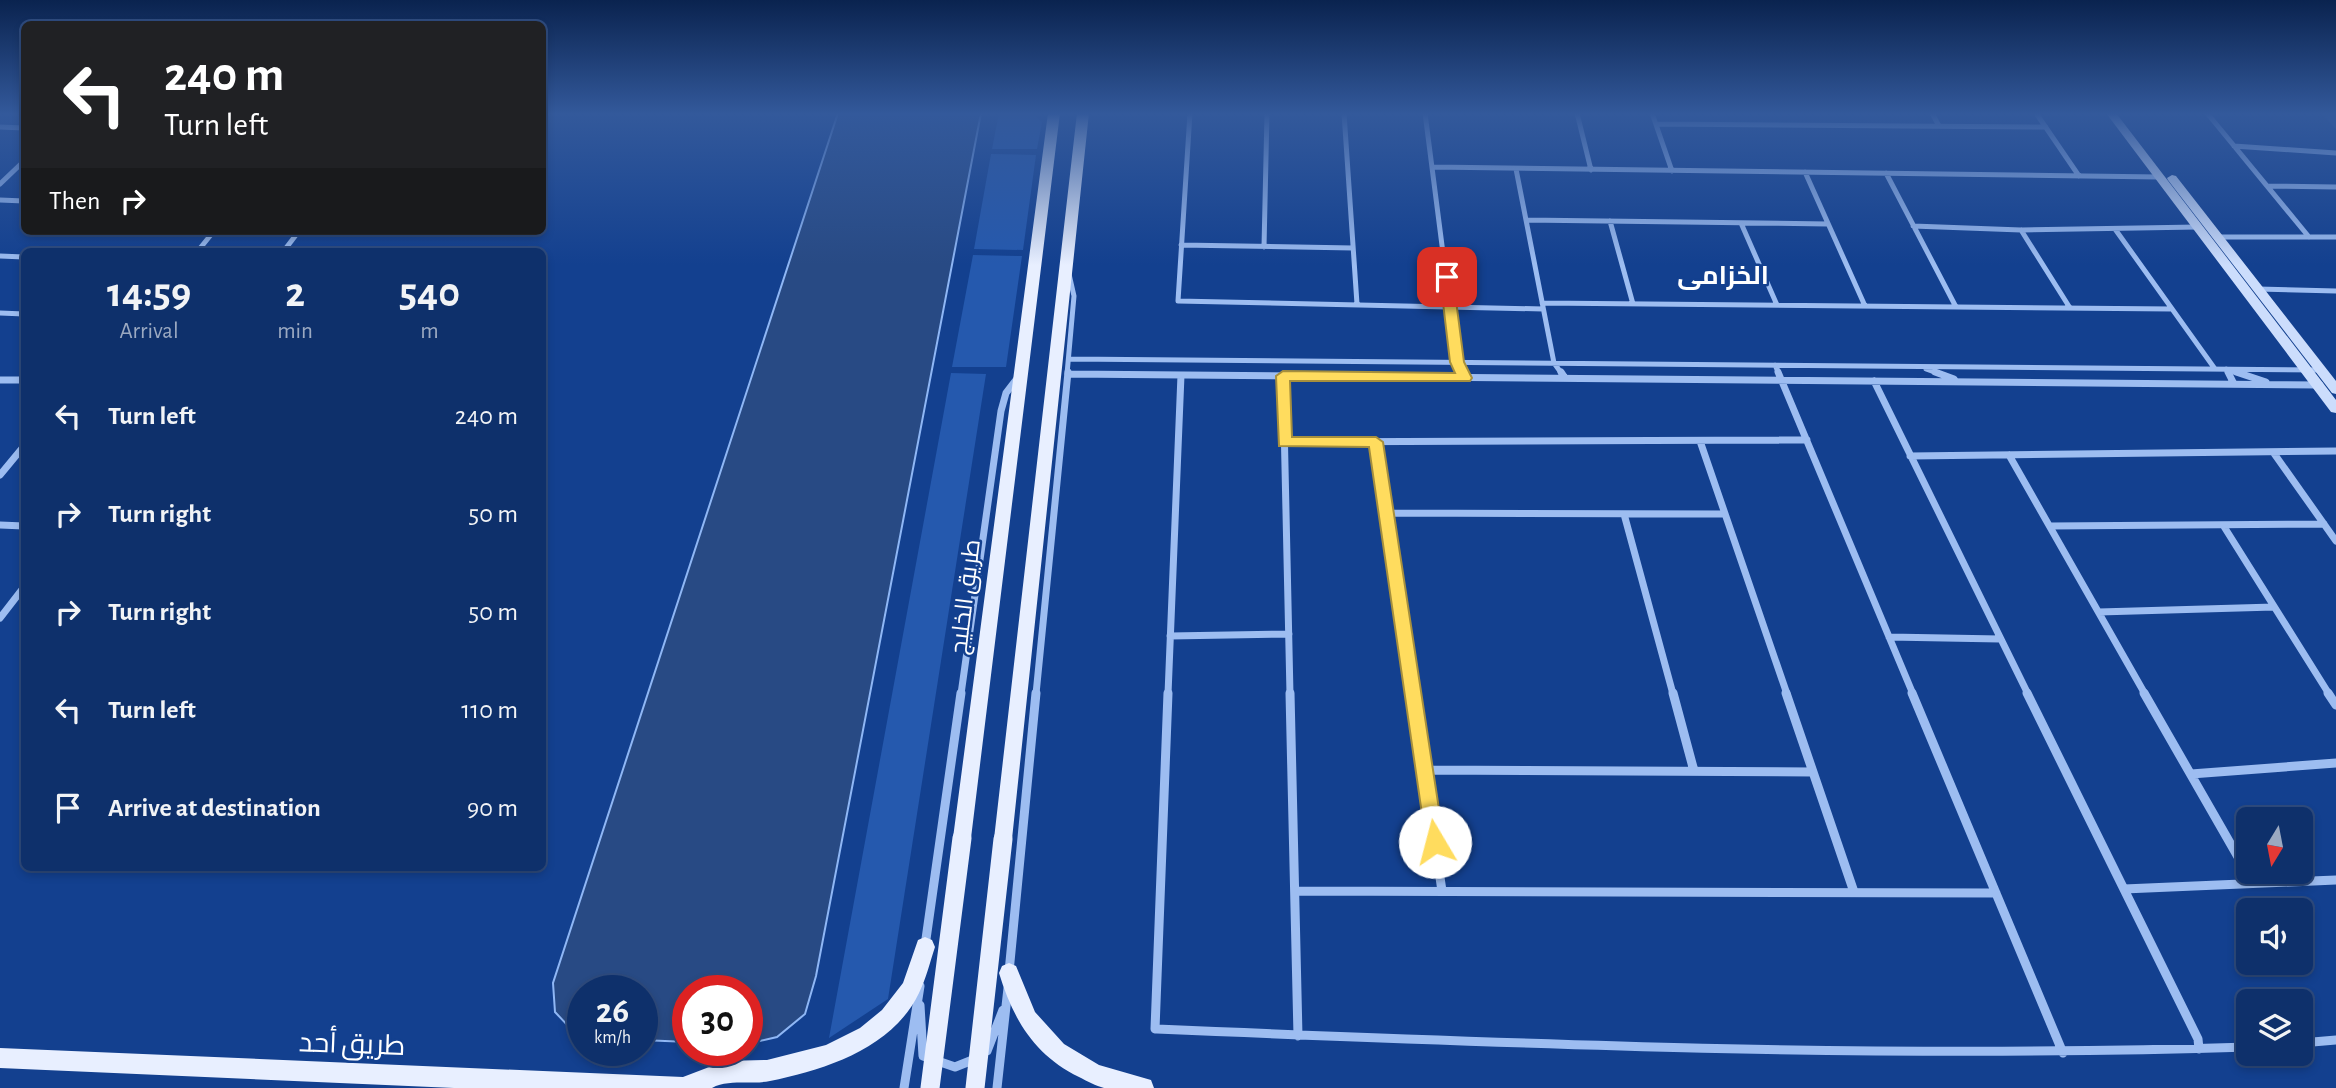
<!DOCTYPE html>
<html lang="en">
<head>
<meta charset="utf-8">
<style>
	:root { --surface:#0e306b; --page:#1c3c73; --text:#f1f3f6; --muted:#9ba9c1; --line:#2e4b7e }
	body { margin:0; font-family:"Alegreya Sans",Cairo,sans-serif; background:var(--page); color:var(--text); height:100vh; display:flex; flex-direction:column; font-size:26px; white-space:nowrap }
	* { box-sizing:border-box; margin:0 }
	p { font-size:23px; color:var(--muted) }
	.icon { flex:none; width:38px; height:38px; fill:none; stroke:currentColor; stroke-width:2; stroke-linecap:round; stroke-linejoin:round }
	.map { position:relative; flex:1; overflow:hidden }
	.side { position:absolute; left:21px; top:248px; width:525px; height:623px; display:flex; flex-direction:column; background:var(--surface); border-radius:10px; box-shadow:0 4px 10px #0003,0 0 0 2px var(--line) }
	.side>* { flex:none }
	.guide { position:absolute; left:21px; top:21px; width:525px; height:214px; border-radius:10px; box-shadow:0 4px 10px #0003,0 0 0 2px var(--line); background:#202124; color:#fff; overflow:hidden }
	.needle { width:46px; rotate:190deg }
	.fabs { position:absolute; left:2236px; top:807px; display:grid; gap:14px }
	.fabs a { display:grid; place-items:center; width:77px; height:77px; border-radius:10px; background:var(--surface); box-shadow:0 4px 10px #0003,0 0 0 2px var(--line); font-size:35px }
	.speed { position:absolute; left:567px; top:975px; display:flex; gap:14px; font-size:35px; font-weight:700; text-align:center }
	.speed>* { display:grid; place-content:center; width:91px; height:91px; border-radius:50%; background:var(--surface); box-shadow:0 4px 10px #0003,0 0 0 2px var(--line); line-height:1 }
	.speed small { font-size:18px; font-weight:400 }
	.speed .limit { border:10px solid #d22; background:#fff; color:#111 }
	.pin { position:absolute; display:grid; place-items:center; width:60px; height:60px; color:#fff; margin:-30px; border-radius:14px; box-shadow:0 4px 10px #0006 }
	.me { position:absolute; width:77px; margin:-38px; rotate:352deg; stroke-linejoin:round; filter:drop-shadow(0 0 5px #0008) }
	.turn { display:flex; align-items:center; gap:24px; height:147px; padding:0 28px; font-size:32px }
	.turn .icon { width:91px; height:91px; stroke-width:2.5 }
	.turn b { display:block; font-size:49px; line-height:60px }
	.then { display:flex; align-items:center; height:66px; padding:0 28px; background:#0003; gap:14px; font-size:26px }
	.eta { display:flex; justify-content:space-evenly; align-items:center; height:119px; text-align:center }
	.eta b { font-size:42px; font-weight:700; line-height:49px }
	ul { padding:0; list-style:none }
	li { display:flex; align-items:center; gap:21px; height:98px; padding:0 28px }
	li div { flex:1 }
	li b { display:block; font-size:26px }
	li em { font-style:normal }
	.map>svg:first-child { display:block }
	.green { fill:#2559ae }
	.water { fill:#284a84; stroke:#8fb7f5; stroke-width:2 }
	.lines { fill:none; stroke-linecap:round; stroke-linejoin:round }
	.street-far2 { stroke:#9dbdf1; stroke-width:5 }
	.street-far1 { stroke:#9dbdf1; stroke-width:7 }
	.street { stroke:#9dbdf1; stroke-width:9 }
	.secondary { fill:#ccddfc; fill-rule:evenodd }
	.primary { fill:#e8efff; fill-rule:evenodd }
	.primary-bridge { stroke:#e8efff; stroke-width:19 }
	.wall { fill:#2f599d }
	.route { fill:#ffdc5e; stroke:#a68f3d; stroke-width:2 }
	.labels { text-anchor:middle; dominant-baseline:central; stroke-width:5; stroke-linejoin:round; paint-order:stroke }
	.street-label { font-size:24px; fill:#fff; stroke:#13408f }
	.neighbourhood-label { font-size:26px; font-weight:bold; fill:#fff; stroke:#13408f }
	.near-street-label { font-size:28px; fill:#fff; stroke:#13408f }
</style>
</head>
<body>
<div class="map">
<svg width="2336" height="1088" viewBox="0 0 2336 1088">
	<rect width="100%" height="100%" fill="#13408f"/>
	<path class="green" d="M999,113L1034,114L1042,122L1037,149H992Z
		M991,154L1036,155L1023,250L974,249Z
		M973,255L1022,256L1006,367H952Z
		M951,373L986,374L888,999L829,1038Z"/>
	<path class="water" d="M838,113H981L816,976L805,1014L777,1037L747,1044V990H688V1042L642,1040V990H583V1035L571,1029L555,1012L553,983Z"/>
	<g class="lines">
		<path class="street-far2" d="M1190,113L1178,301L1543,309
			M1344,113L1357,304
			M1425,113L1457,362L1463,374
			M1577,113L1591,170
			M1652,113L1672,171
			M1932,113L1939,126
			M2036,113L2079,176
			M2207,113L2309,237
			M1656,124L2046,127
			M0,127L24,128
			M2234,146L2336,153
			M1433,167L2159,177
			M1516,169L1554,363L1562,374
			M1805,172L1865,306
			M1886,173L1956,307
			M0,184L24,161
			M2267,186L2336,187
			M0,200L24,201
			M1526,220L1828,224
			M1610,221L1633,304
			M1741,223L1777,305
			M1913,226L2021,230L2197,227
			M2115,229L2215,369
			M2021,230L2070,308
			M2218,237H2336
			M1181,245L1353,248
			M1264,247L1267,113
			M197,252L214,231
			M283,252L299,231
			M0,256L24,257
			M2258,289L2336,291
			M1542,303L2172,309
			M0,313L24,314
			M1069,359L2320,370
			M1775,365L1779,374
			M1926,369L1940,374
			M1067,374L1074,296L1069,274
			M1068,374H1073
			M2229,374L2226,369L2242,374"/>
		<path class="street-far1" d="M1462,372L1465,378
			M1561,372L1565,378
			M1778,372L1913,694
			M1935,372L1954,379
			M2228,372L2234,384
			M2236,372L2266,382
			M1068,374L2320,385
			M1283,376L1290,694
			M0,380H24
			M1874,381L2028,694
			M1700,441L1787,694
			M1284,442L1807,440
			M1376,442L1413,694
			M2273,452L2336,541
			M2009,455L2145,694
			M1910,456L2336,451
			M0,475L24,446
			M1386,513L1725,514
			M1624,514L1673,694
			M0,525L24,526
			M2223,525L2329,694
			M2050,526L2324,524
			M2099,612L2274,607
			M0,618L24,587
			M1170,636L1289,634
			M1889,637L2000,639
			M961,694L1001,411L1006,393L1016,380
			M1036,694L1068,372
			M1168,694L1181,375"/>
		<path class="street" d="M1168,693L1155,1029C1520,1044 1884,1059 2249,1047
			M1290,693L1298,1036
			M1413,693L1442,891
			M1673,693L1694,771
			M1786,693L1854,892
			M1912,693L2063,1053
			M2027,693L2198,1039L2199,1049
			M2144,693L2253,883
			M2328,693L2336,705
			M1424,770L1813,772
			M2191,774L2336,763
			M2124,889L2336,880
			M1295,891L1996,893
			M925,946L961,693
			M1009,972L1036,693
			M920,1005L923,1056L955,1067L975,1059
			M2301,1043L2336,1040
			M987,1051L1003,1010
			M904,1088L920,986
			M997,1088L1008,988"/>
		<path class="secondary" d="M2106,113H2116L2336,400V413L2331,412Z
			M2172,175L2176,176L2336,381V394L2332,393L2168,180L2167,178Z"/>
		<path class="primary" d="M1048,113H1060L971,838L969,844L962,847L955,844L953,838Z
			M1077,113H1089L1012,839L1010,845L1003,848L996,845L994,839Z
			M925,937L932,940L935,947C930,962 926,979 919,993C893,1048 825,1070 770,1081C750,1085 729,1079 712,1088H454L0,1068V1048L683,1077L725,1061L767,1060L826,1045L860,1028L882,1010L903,983L918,940Z
			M1009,963L1016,966L1035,1012L1064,1044L1099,1065L1151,1080L1154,1088C1138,1088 1120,1088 1104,1088C1096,1086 1087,1081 1079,1077C1034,1055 1013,1019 999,973L1002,966Z"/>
		<path class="primary-bridge" d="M930,1088L962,838
			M975,1088L1003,839"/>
	</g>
	<path class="wall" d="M2328,113H2336V129L2325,117Z"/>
	<linearGradient id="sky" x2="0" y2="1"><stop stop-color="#0a234f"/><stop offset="0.43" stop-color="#33599b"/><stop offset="1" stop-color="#33599b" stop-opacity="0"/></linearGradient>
	<rect width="2336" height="265" fill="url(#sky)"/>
	<path class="route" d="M1447,273L1453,277L1464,362L1472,378L1470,381H1290L1292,437H1376L1383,442L1444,842L1442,848L1435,851L1428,848L1426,842L1369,447L1279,446L1276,376L1283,371L1455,373L1450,362L1440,277Z"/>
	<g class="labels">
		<g class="street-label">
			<text transform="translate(966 597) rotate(-83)">طريق الخليج</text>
		</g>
		<g class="neighbourhood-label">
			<text x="1723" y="276">الخزامى</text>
		</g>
		<g class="near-street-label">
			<text transform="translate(352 1045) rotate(2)">طريق أحد</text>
		</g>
	</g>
</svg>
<div class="fabs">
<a><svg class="needle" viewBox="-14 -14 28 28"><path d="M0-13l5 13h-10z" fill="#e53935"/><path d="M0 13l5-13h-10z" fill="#9ba9c1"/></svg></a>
<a><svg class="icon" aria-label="sound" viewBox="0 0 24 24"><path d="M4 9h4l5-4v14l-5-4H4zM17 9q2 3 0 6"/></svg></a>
<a><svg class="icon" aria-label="layers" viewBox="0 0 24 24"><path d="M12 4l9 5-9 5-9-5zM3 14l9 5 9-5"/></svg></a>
</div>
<div class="speed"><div>26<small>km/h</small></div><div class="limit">30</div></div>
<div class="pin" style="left:1447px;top:277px;background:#d93025"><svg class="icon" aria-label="arrive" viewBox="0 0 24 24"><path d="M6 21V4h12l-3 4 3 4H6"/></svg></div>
<svg class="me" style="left:1435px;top:842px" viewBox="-20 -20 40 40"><circle r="19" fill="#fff"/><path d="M0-13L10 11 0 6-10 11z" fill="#ffdc5e"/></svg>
<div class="guide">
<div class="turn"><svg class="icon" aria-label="left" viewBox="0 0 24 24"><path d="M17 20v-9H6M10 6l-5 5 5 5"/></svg><div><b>240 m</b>Turn left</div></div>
<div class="then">Then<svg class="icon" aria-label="right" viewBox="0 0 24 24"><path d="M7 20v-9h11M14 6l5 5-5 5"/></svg></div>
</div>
<section class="side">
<div class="eta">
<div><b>14:59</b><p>Arrival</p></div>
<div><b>2</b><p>min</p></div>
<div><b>540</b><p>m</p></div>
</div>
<ul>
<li><svg class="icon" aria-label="left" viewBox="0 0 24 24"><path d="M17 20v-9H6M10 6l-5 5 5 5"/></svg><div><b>Turn left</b></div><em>240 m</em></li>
<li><svg class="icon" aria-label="right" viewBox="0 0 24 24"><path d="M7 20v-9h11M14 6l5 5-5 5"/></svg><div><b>Turn right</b></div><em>50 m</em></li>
<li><svg class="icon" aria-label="right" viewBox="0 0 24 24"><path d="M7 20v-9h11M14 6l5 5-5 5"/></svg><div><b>Turn right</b></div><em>50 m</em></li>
<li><svg class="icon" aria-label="left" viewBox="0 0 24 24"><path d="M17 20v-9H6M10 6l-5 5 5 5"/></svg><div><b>Turn left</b></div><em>110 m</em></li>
<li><svg class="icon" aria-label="arrive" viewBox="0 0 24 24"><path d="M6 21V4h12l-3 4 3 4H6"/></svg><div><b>Arrive at destination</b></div><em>90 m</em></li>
</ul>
</section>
</div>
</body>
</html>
